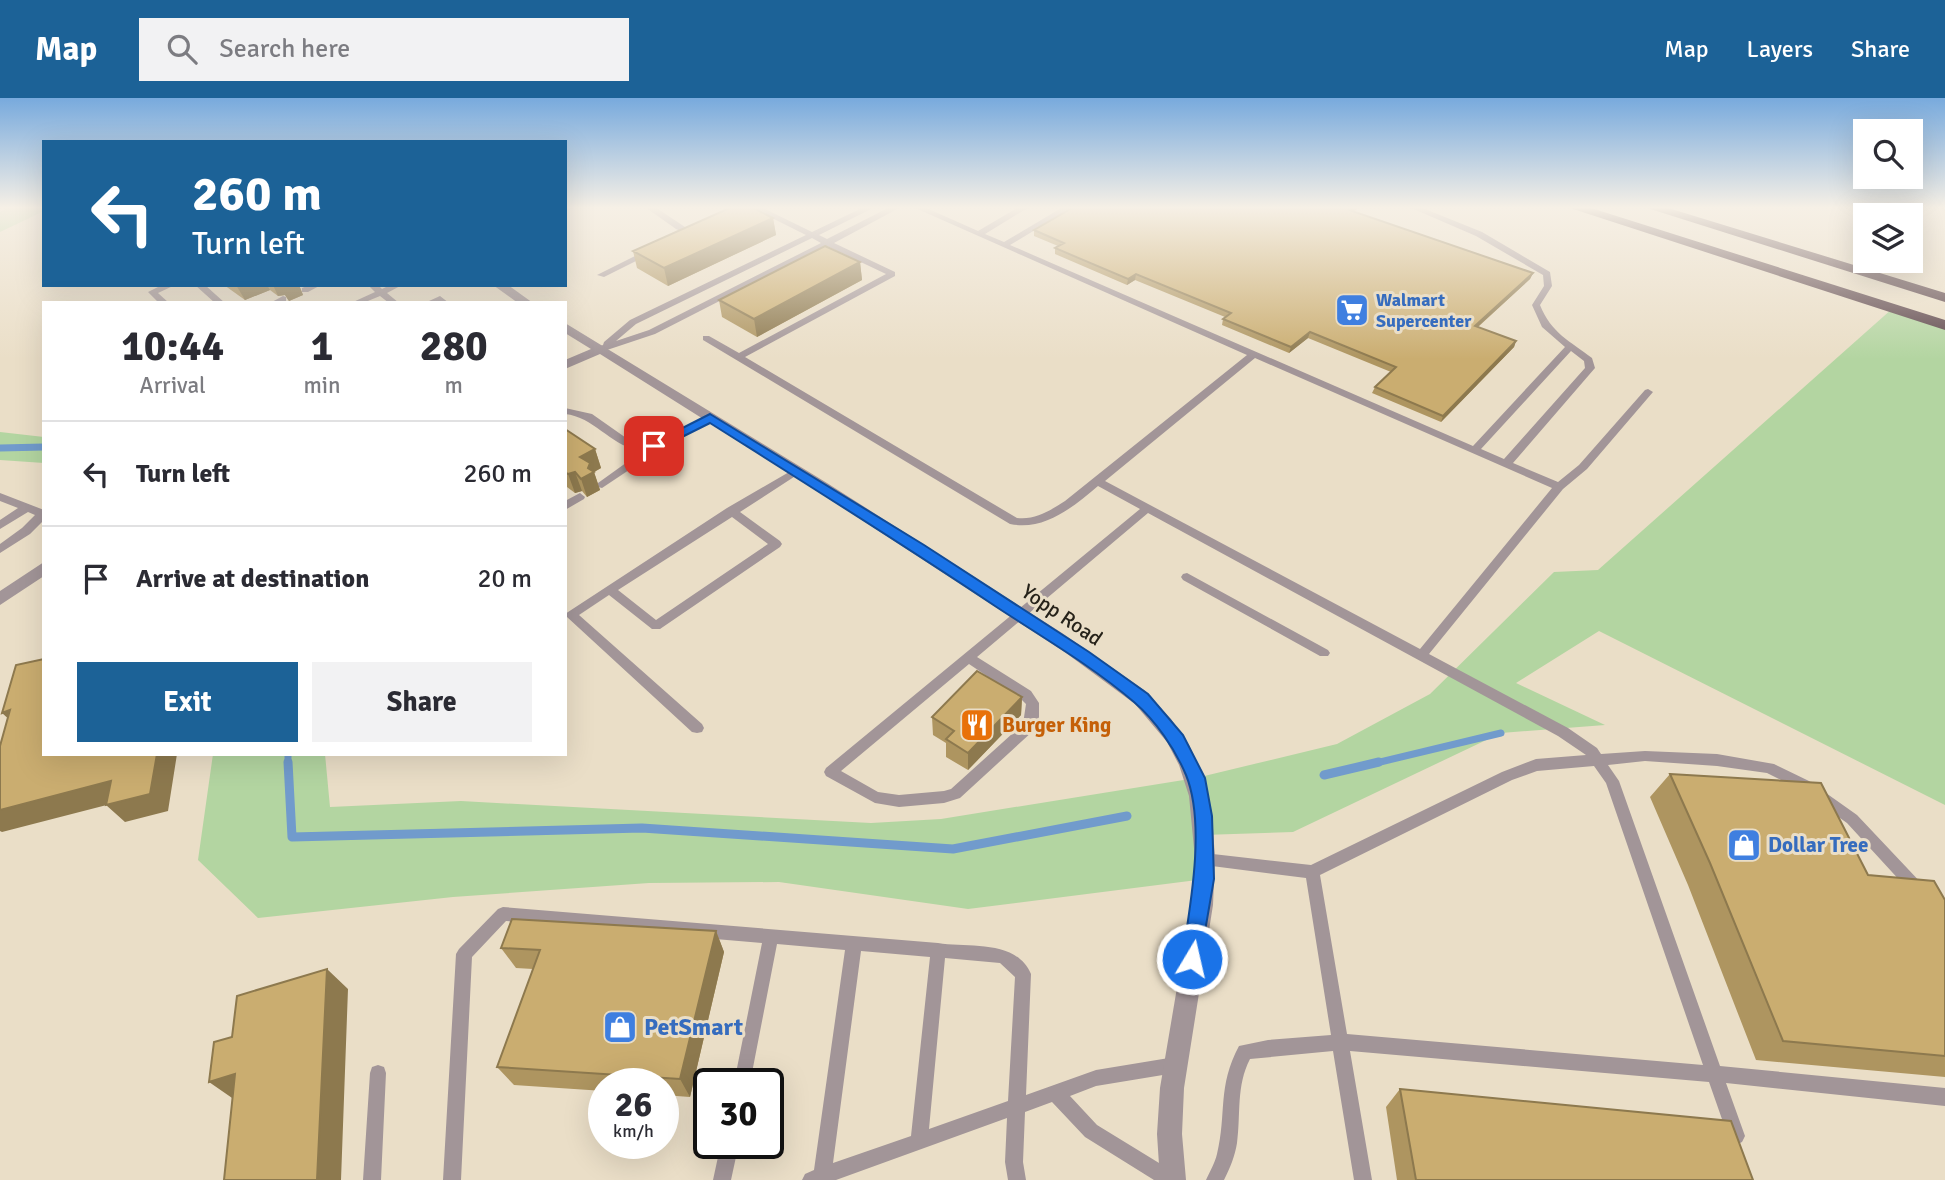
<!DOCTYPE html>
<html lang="en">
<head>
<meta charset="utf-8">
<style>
	:root { --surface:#fff; --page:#f2f2f3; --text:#2b2b33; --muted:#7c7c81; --line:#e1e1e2; --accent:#1c6297 }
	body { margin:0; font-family:Signika,sans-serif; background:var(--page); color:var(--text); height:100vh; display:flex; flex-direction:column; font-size:26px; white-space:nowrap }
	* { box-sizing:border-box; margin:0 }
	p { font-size:23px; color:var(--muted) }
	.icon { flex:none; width:38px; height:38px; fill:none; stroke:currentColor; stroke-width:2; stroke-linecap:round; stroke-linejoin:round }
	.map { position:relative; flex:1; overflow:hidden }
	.details { position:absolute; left:42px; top:203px; width:525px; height:455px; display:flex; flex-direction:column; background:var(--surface); border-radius:0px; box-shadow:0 7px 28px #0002 }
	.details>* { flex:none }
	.hud { position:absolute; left:42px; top:42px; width:525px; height:147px; border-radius:0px; box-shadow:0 7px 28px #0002; background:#1c6297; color:#fff; overflow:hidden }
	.buttons { position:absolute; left:1853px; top:21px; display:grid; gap:14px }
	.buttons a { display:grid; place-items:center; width:70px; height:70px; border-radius:0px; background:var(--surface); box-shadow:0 7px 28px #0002; font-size:35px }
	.speed { position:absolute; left:588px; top:970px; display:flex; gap:14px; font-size:35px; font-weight:700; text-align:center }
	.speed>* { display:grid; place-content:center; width:91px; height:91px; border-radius:50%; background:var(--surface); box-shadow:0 7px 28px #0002; line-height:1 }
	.speed small { font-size:18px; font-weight:400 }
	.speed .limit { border:4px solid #111; border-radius:10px; background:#fff; color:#111 }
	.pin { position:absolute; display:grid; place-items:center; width:60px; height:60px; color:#fff; margin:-30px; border-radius:14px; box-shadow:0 4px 10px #0006 }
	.me { position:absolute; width:77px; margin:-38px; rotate:9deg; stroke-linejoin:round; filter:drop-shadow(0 0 5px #0008) }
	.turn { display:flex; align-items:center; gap:24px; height:147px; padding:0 35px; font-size:32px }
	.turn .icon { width:91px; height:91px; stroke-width:2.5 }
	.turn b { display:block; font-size:49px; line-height:60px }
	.eta { display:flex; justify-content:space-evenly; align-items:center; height:119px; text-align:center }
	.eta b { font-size:42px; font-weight:700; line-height:49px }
	.primary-button { display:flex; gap:14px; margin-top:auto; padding:14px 35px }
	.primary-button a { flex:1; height:80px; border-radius:0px; background:var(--accent); color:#fff; font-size:28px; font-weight:700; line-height:80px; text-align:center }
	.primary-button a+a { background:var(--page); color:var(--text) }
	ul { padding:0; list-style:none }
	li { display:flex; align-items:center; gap:21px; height:105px; padding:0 35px; border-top:2px solid var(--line) }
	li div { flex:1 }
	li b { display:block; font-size:26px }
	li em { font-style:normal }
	header { display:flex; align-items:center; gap:42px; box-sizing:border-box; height:98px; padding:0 35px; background:var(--accent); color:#fff }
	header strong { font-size:33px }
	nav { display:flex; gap:38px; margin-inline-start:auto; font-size:24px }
	.search { width:490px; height:63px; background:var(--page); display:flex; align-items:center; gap:18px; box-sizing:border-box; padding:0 24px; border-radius:0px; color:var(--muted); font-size:26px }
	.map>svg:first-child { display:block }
	.green { fill:#b3d5a1 }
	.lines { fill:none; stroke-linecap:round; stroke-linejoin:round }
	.stream-far2 { stroke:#719bcc; stroke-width:5 }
	.stream-far1 { stroke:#719bcc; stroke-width:7 }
	.stream { stroke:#719bcc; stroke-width:9 }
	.service { fill:#a29598; fill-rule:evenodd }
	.minor { fill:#a29598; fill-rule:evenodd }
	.motorway { fill:#5a4349; fill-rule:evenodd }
	.wall { fill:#ae9560 }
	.shaded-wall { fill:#8d794e }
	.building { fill:#caad70; stroke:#8d794e; stroke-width:2 }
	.route { fill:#1a73e8; stroke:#114b97; stroke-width:2 }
	.labels { text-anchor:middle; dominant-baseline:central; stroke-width:6; stroke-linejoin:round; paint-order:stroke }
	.far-shop-label { font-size:18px; font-weight:bold; fill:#366cbe; stroke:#eadec7; text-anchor:start }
	.street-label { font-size:21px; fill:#262219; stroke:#eadec7 }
	.food-label { font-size:21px; font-weight:bold; fill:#c56008; stroke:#eadec7; text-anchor:start }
	.shop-label { font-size:21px; font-weight:bold; fill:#366cbe; stroke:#eadec7; text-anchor:start }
	.near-shop-label { font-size:24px; font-weight:bold; fill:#366cbe; stroke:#eadec7; text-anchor:start }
</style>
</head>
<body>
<header>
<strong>Map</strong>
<div class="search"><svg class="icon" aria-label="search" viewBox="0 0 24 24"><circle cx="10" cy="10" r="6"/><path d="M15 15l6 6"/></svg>Search here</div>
<nav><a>Map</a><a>Layers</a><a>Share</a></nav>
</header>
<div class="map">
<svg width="1945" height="1082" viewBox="0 0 1945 1082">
	<rect width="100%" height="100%" fill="#eadec7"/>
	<path class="green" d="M9,109H44V113L0,134V114Z
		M1893,210L1945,227V707L1599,533L1516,585L1605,627L1501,635L1293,734L1203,737L1205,781L968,811L779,784L649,785L453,799L258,820L198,762L213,656H325L330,709L461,703L871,725L941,721L1196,680L1337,646L1430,596L1554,474L1598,472Z
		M0,334L44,339V365L0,362Z"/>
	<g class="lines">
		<path class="stream-far2" d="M19,350L44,349"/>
		<path class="stream-far1" d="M0,350L44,349
			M288,656V666
			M1372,666L1501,635"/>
		<path class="stream" d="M288,664L292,739L642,730L953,751L1127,718
			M1324,677L1379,664"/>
		<path class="service" d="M565,109H574L565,114Z
			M645,109H655L694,135L690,137L676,131Z
			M750,109H761L812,134L864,109H875L819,137L827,141L890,109H901L834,145L895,174V178L745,259L1017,420C1036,422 1049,413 1065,403L1247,257L913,109H924L978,133L1019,109H1029L985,136L1004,144L1063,109H1073L1010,147L1473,348L1565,249L1542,229L1532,207L1544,188L1543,177L1476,138L1409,109H1420L1482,134L1550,174L1552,188L1540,207C1551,235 1570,243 1592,260L1595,270L1513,365L1558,384L1579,367L1645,292L1648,291L1653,294L1587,371L1563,391L1429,556L1568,630L1597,650L1601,656L1645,653L1717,656L1774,666L1809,683L1857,717L1924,788L1926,793L1924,798L1919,800L1914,798L1847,725L1799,691L1767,675L1717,668L1645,663L1608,667L1619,683L1720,968L1945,990V1008L1726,985L1745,1038L1742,1044L1736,1047L1730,1044L1709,984L1350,953L1372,1082H1354L1333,953L1250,961C1236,988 1241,1016 1237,1045C1235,1058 1230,1070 1224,1082H1206C1210,1073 1215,1065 1217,1056C1227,1015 1217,989 1239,948L1268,942L1331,937L1306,780L1204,767L1199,766L1197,761L1199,756L1204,755L1311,767L1502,674L1536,661L1586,657L1558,638L1148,415L977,559L1031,593L1039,605V619L1033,633L960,700L944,705L899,709L875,705L826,678L824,674L826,670L1140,411L1098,388C1073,409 1045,433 1010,426L703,242V238H709L739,255L886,176L827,148L655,236L604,253H598V249L603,247L604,244L630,222L806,137ZM812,140L821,145L649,232L616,243L636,226ZM1571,253L1584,263L1585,270L1504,361L1481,351ZM1255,260L1552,390L1420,551L1105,383ZM969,566L1021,601L1026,606L1023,626L951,691L944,693L899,697L878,694L841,673ZM1594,668L1606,685L1703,967L1347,936L1320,777L1512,682L1537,673Z
			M647,152L654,154L604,179L597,177Z
			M162,187H175L158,195L169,205H159L148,194Z
			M195,187H205L225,205H215Z
			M309,187H321L308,194H302V190Z
			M368,187H378L382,191L390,187H402L387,195L399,205H389L380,198L363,205H351L375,194Z
			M283,198L286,199V203L270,205Z
			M440,198L449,205H428L429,203Z
			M565,310L592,316L629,342L644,347L666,341L706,318H714L715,320L674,345L646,353L638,366L602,390L598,389L597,387L598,385L630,362L637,352C609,346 594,319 565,316Z
			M796,370L801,373L800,375L740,414L780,443L782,446L780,449L660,531H652L609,497L579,517L702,626L704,630L702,634L697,635L692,634L567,519L565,516L727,410ZM732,419L768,446L656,522L618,492Z
			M0,395L44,412V422L30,436L0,455V446L22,430L35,417L28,414L0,431V422L18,410L0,403Z
			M580,395L585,399L584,401L565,412V403Z
			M1187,475L1328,552L1330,555L1328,558H1320L1183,482L1181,479L1183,476Z
			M503,809L938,845C969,850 1016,841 1031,876L1026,997L1096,972L1175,959L1181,961L1183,967L1181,973L1175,975L1096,988L1070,998L1097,1027L1177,1076L1180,1082H1154L1085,1039L1052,1004L1025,1014L1023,1064L1026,1082H1008L1005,1064L1007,1020L836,1082H802L805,1076L814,1072L845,852L777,846L750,985H734L762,845L506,823L472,859L461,1082H443L456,856L459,851L498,811ZM861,853L930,859L911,1038L833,1065ZM945,860L1000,865L1015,879L1008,1003L929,1031Z
			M378,967L384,969L386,975L381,1082H363L370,975L372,969Z
			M721,1045H739L731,1082H713Z"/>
		<path class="minor" d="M493,187H508L533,205H518Z
			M565,225L827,385L1062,535L1144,592L1171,621L1189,647L1204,682L1212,715L1215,761L1213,807L1184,990L1182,1036L1186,1082H1160L1157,1036L1160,990L1191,807L1195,761L1189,698L1179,667L1167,644L1135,606L1066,555L816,392L600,256L565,271V262L591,251L565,235Z
			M44,464V478L0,507V493Z"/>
		<path class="motorway" d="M1567,109H1588L1945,222V232Z
			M1644,109H1665L1945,195V204Z"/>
	</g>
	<path class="wall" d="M1074,109H1359L1354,114L1533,175L1530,181L1478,229L1516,243L1514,249L1441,324L1372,295L1375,289L1391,274L1308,240L1289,255L1222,227L1223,221L1225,219L1135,182L1127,187L1055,156V150L1058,148L1034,138V132Z
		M773,120L776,137L668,188L637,170L633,153Z
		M860,164L862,182L757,239L722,219L719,202Z
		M224,187H299L303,197L289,203L285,197L278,198L270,192L245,202Z
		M565,331L595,351L601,370L594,374L600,392L587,399L582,393L575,395L567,389L565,391Z
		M1022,599L1021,617L968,672L946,659V645L933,637L932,619Z
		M1670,676L1868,777L1945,802V979L1756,962L1688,787L1650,699Z
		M716,833L724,854L690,999L663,997V985H604V993L514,987L497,969L533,871L516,870L501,850Z
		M1400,991L1753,1082H1397L1386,1009Z"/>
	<path class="shaded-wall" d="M1353,109H1359L1348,118L1349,112Z
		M773,120L776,137L668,188L664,170Z
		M860,164L862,182L757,239L754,221Z
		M1533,175L1530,181L1472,234L1475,228Z
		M1136,176L1135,182L1127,187L1128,181Z
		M236,187H267L270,192L245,202Z
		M273,187H299L303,197L289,203L285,197L278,198Z
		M1310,234L1308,240L1289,255L1291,249Z
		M1516,243L1514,249L1441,324L1443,318Z
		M595,351L601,370L594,374L600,392L587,399L581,381L580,359Z
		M575,374L582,393L575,395L568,376Z
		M1022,599L1021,617L968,672V655Z
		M10,612L22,633L2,615Z
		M157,656H177L168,713L125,724L106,707Z
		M111,683L130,701L2,734L0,733V712Z
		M716,833L724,854L690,999L680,981Z
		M327,871L348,891L341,1082H317Z
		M235,976V1002L209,984Z"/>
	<path class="building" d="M732,109H751L773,120L664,170L633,153Z
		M1074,109H1353L1349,112L1533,175L1475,228L1516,243L1443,318L1375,289L1396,269L1310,234L1291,249L1223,221L1231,215L1136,176L1128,181L1055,150L1064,145L1034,132Z
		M825,148L860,164L754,221L719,202Z
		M565,331L595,351L580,359L590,365L588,370L594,374L581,381L575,374L568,376L565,374Z
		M44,561V656H157L150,696L106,707L111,683L0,712V648L10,612L2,615L16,567Z
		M977,573L1022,599L968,655L946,641L954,633L932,619Z
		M1670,676L1821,685L1868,777L1934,783L1945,802V958L1783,943L1710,765Z
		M512,821L716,833L680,981L497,969L540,852L501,850Z
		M327,871L317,1082H224L235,976L209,984L214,944L232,939L237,898Z
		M1400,991L1731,1023L1753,1082H1416Z"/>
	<linearGradient id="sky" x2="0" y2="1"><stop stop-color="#78aadd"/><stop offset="0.42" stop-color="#f6f0e6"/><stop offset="1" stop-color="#f6f0e6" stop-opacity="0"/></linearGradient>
	<rect width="1945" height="261" fill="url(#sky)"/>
	<path class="route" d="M710,316L924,447L1089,554L1148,596L1183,637L1205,680L1212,718L1214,781L1199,868L1192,870L1185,868L1182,861C1190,810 1206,726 1186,677C1175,651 1156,623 1134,604C1092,568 1042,539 995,508C901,445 805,385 710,325L658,351L654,352L647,348Z"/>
	<defs>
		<g id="supermarket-square" transform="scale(1.75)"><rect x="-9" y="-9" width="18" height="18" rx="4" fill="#3f7fe0" stroke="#eadec7"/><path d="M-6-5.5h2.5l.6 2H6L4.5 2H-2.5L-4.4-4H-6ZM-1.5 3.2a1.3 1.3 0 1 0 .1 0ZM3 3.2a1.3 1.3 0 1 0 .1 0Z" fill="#fff"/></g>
		<g id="restaurant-square" transform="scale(1.75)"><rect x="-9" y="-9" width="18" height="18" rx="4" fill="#e8710a" stroke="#eadec7"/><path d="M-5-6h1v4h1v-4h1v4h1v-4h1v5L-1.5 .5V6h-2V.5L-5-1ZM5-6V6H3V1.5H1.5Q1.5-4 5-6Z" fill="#fff"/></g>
		<g id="shop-square" transform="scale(1.75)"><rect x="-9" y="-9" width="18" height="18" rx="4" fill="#3f7fe0" stroke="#eadec7"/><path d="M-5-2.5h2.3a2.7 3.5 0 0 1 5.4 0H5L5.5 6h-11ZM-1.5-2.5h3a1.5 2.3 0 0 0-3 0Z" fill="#fff"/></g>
	</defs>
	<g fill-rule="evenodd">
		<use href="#supermarket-square" x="1352" y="212"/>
		<use href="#restaurant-square" x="977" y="627"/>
		<use href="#shop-square" x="1744" y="747"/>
		<use href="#shop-square" x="620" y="929"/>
	</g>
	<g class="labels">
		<g class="far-shop-label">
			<text x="1376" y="202">Walmart<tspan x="1376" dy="21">Supercenter</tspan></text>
		</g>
		<g class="street-label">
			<text transform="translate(1062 517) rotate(34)">Yopp Road</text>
		</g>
		<g class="food-label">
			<text x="1002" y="627">Burger King</text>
		</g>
		<g class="shop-label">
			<text x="1768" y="747">Dollar Tree</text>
		</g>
		<g class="near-shop-label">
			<text x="644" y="929">PetSmart</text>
		</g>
	</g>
</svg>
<div class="buttons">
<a><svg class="icon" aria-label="search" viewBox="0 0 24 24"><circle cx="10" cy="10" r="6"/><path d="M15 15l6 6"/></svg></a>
<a><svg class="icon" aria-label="layers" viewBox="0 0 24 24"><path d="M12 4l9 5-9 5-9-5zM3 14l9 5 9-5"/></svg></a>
</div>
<div class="speed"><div>26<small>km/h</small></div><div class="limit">30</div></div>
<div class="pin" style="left:654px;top:348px;background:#d93025"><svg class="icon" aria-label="arrive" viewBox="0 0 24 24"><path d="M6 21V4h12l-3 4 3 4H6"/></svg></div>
<svg class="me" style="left:1192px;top:861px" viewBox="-20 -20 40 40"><circle r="17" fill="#1a73e8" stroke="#fff" stroke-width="3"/><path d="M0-11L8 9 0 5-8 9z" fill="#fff"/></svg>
<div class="hud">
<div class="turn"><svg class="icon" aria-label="left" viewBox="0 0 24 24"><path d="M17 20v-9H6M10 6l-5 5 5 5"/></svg><div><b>260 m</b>Turn left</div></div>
</div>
<section class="details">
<div class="eta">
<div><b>10:44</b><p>Arrival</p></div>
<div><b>1</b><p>min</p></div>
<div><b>280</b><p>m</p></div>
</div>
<ul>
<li><svg class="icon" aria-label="left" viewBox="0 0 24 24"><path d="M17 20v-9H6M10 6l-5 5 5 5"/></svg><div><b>Turn left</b></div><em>260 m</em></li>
<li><svg class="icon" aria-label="arrive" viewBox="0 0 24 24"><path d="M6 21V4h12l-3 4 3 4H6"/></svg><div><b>Arrive at destination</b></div><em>20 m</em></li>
</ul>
<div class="primary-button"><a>Exit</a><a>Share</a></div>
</section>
</div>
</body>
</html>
